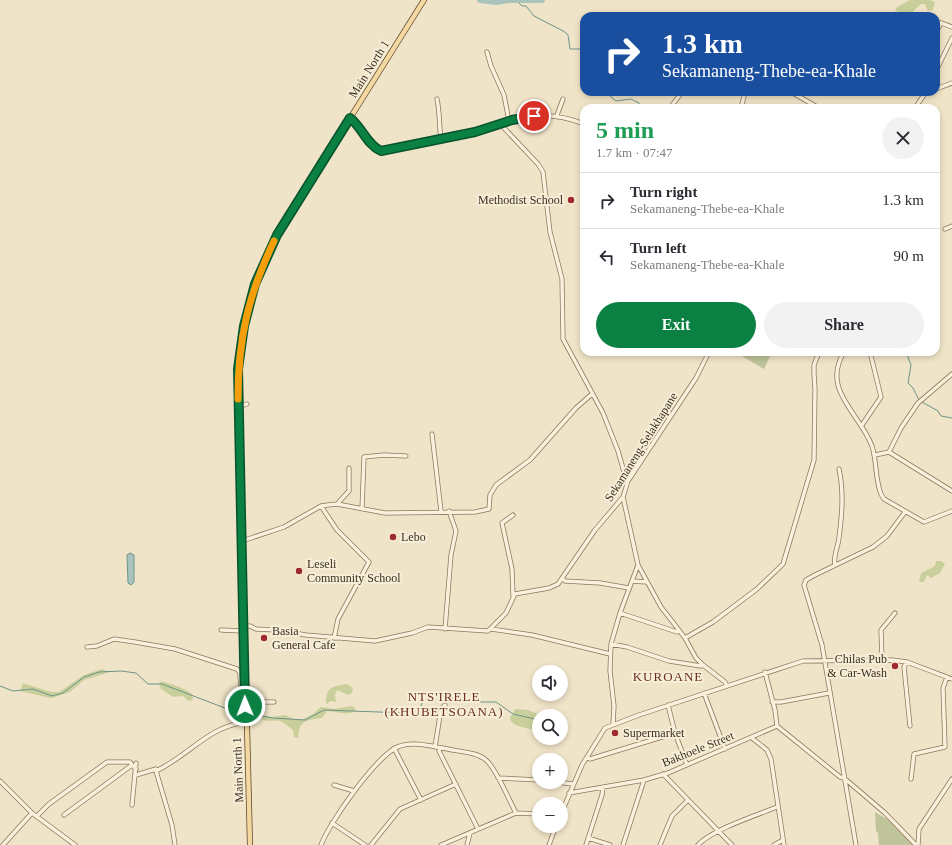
<!DOCTYPE html>
<html lang="en">
<head>
<meta charset="utf-8">
<style>
	:root { --surface:#fff; --page:#f2f2f3; --text:#2b2b33; --muted:#7c7c81; --line:#e1e1e2; --accent:#0b8043 }
	body { margin:0; font-family:"Times New Roman",serif; background:var(--page); color:var(--text); height:100vh; display:flex; flex-direction:column; font-size:15px; white-space:nowrap }
	* { box-sizing:border-box; margin:0 }
	p { font-size:13px; color:var(--muted) }
	.icon { flex:none; width:22px; height:22px; fill:none; stroke:currentColor; stroke-width:2; stroke-linecap:round; stroke-linejoin:round }
	.map { position:relative; flex:1; overflow:hidden }
	.drawer { position:absolute; left:580px; top:104px; width:360px; height:252px; display:flex; flex-direction:column; background:var(--surface); border-radius:12px; box-shadow:0 2px 6px #0003 }
	.drawer>* { flex:none }
	.banner { position:absolute; left:580px; top:12px; width:360px; height:84px; border-radius:12px; box-shadow:0 2px 6px #0003; background:#1a4fa0; color:#fff; overflow:hidden }
	.tools { position:absolute; left:532px; top:665px; display:grid; gap:8px }
	.tools a { display:grid; place-items:center; width:36px; height:36px; border-radius:50%; background:var(--surface); box-shadow:0 2px 6px #0003; font-size:20px }
	.pin { position:absolute; display:grid; place-items:center; width:34px; height:34px; color:#fff; margin:-17px; border:2px solid #fff; border-radius:50%; box-shadow:0 1px 4px #0007 }
	.me { position:absolute; width:44px; margin:-22px; rotate:359deg; stroke-linejoin:round; filter:drop-shadow(0 0 3px #0008) }
	.turn { display:flex; align-items:center; gap:14px; height:84px; padding:0 16px; font-size:18px }
	.turn .icon { width:52px; height:52px; stroke-width:2.5 }
	.turn b { display:block; font-size:28px; line-height:34px }
	.round { display:grid; place-items:center; flex:none; width:42px; height:42px; border-radius:21px; background:var(--page) }
	.summary { display:flex; align-items:center; justify-content:space-between; height:68px; padding:0 16px }
	h1 { font-size:24px; font-weight:800; line-height:30px; color:#1e9e55 }
	.button { display:flex; gap:8px; margin-top:auto; padding:8px 16px }
	.button a { flex:1; height:46px; border-radius:24px; background:var(--accent); color:#fff; font-size:16px; font-weight:800; line-height:46px; text-align:center }
	.button a+a { background:var(--page); color:var(--text) }
	ul { padding:0; list-style:none }
	li { display:flex; align-items:center; gap:12px; height:56px; padding:0 16px; border-top:1px solid var(--line) }
	li div { flex:1 }
	li b { display:block; font-size:15px }
	li em { font-style:normal }
	.map>svg:first-child { display:block }
	.green { fill:#c9cf9b }
	.cemetery { fill:#bfc49a }
	.water { fill:#a9c4bc; stroke:#6f938a }
	.lines { fill:none; stroke-linecap:round; stroke-linejoin:round }
	.stream { stroke:#6f938a; stroke-width:1 }
	.river { stroke:#a9c4bc; stroke-width:6 }
	.minor-casing { stroke:#8d765c; stroke-width:5 }
	.major-casing { stroke:#5b4430; stroke-width:6 }
	.minor { stroke:#faf1dc; stroke-width:3.5 }
	.major { stroke:#f3d9a0; stroke-width:4.5 }
	.route-casing { stroke:#07532c; stroke-width:10 }
	.route { stroke:#0b8043; stroke-width:7 }
	.slow { stroke:#f59e0b; stroke-width:7 }
	.poi-dot { fill:#9e2a2b; stroke:#f7eed8; stroke-width:1.5 }
	.labels { text-anchor:middle; dominant-baseline:central; stroke-width:4; stroke-linejoin:round; paint-order:stroke }
	.street-label { font-size:12px; fill:#3d2e20; stroke:#f7eed8 }
	.poi-label { font-size:12px; fill:#3d2e20; stroke:#f7eed8; text-anchor:start }
	.neighbourhood-label { font-size:13px; letter-spacing:1px; fill:#6b2e1e; stroke:#f7eed8 }
</style>
</head>
<body>
<div class="map">
<svg width="952" height="845" viewBox="0 0 952 845">
	<rect width="100%" height="100%" fill="#f0e4c8"/>
	<path class="green" d="M910,0H930L935,2L933,10L928,11L925,4H921L910,14L895,11L897,7Z
		M936,561H941L945,564L940,573L931,578L927,575L924,582H919L921,573L935,566Z
		M102,669L110,672L84,680L70,692L55,697L50,698L20,691L23,683L51,692H59L84,675Z
		M161,681C172,685 182,686 192,694L193,700L189,701L183,696L173,697L161,689L159,684Z
		M347,684L353,688L352,693L348,695L337,690L335,695L336,702L331,701L326,704C326,686 332,687 347,684Z
		M351,706L355,708L356,710C349,717 336,711 327,711L322,718C307,720 299,720 298,738H296L294,737L293,730C289,727 284,722 280,721C273,719 268,724 258,717L259,714L271,717L285,715L294,719H303L313,714L321,707L335,709Z
		M515,709L528,710L543,716H539V730C531,729 510,727 510,718Z"/>
	<path class="cemetery" d="M735,352H772L764,369Z
		M875,812L890,821L913,845H879L878,833L876,831Z"/>
	<path class="water" d="M130,553L134,555V582L131,585L128,583L127,555Z"/>
	<g class="lines">
		<path class="stream" d="M517,1L522,6H526L534,16L565,32L568,35L570,49H584
			M610,92L611,97L616,101L631,99L639,103V108
			M906,352L911,365L908,383L913,388L919,400
			M922,402L938,411L941,416L952,418
			M0,686L13,691L33,689L52,696L63,693L84,677L99,672L121,671L136,673L148,684H162L238,713
			M250,714L273,718L305,720L324,710L406,713L421,706L423,701L428,699L441,696L477,702H496L513,714L539,720"/>
		<path class="river" d="M480,0L496,2L509,0
			M512,0H542"/>
		<g class="minor-casing">
			<path id="minor" d="M936,21L952,27
				M936,32L941,23
				M487,52L491,66L504,95L509,121
				M936,71L952,38
				M936,89L952,83
				M791,92L819,108
				M437,99C440,113 439,126 441,139
				M670,108L682,92
				M741,108L745,92
				M915,108L926,92
				M557,115L563,99
				M350,118C362,127 367,145 381,151C407,144 433,141 459,135C506,125 535,104 584,124
				M503,123L504,128L538,164L543,172L550,232L562,279L563,339L603,413L618,451L626,479L628,481
				M945,229L952,226
				M844,352C821,390 859,412 872,446C877,462 875,479 881,494L884,499L924,522L952,511
				M238,407L247,404
				M862,425L881,397L870,352
				M432,434L441,511
				M889,452L952,491
				M875,455L889,452L901,428L918,403L952,374
				M337,504L349,491V468
				M321,506L337,530L369,562L338,619L334,638
				M362,509L364,457L384,455L406,456
				M513,515L502,523L512,569L513,596
				M242,541L284,527L321,506L328,505L337,504L385,513L475,512L489,509L490,495L496,485L530,460L576,408L592,394
				M638,565L661,607L685,638L696,658L703,665L725,682L727,686
				M835,565C833,556 838,547 839,538C842,514 844,492 839,469
				M562,578L565,581L600,583L629,588
				M632,581L647,582
				M620,613L677,632L678,631
				M245,626H250L256,629L277,630L306,635L375,641L412,633L428,627L488,631L506,613L515,594L549,588L558,584L595,530L623,497L628,481L696,378L709,352
				M445,629L451,555L456,531L449,511
				M491,629L532,635L610,654
				M221,630L244,631
				M685,638L713,622L757,589L783,564L814,460L815,389L814,374V365L819,352
				M611,644L627,647L669,661L701,666L703,665
				M87,647L97,646L114,639L135,642L175,649L237,669L240,673L241,699L245,700
				M882,660L881,630L895,613
				M907,662L904,667L910,726
				M704,693L725,749
				M772,702H781L829,693
				M668,705L675,733L687,765
				M245,706L253,705L258,702H274
				M613,724L614,706L610,671L611,644L620,613L638,565L623,497
				M777,726L840,777L844,778L885,813L916,845
				M752,738L767,750L771,759L784,845
				M435,747L441,709L445,705
				M394,748L421,800
				M440,748L439,751L478,829
				M587,757L590,759L675,733
				M663,774L732,845
				M136,775L156,769V771
				M498,778L539,780
				M911,779L914,754L945,747L943,688L947,677
				M0,781L32,813L75,845
				M556,782L573,784
				M334,785L354,791
				M569,793L644,780L668,773L777,726L775,710L765,672
				M132,805L136,763
				M561,814L582,765L605,728L639,715L803,661L892,660L907,662L952,679
				M64,815L132,765L136,769
				M37,816L49,804L107,762H130L132,765
				M332,823L365,845
				M588,838L610,845
				M3,845L32,813
				M175,845L172,825L156,771C190,755 207,727 246,722
				M321,845C329,823 378,753 400,746C414,741 434,747 448,749C460,752 477,752 486,760C496,768 509,800 516,813
				M371,845L400,809L456,784
				M441,845L516,813L539,814
				M467,845L470,833
				M549,845L556,826
				M586,845L602,795L603,787
				M623,845L644,780
				M660,845L672,816L687,801
				M698,845C711,830 757,815 777,807
				M774,845L783,840
				M856,845L822,645L804,585L806,580L815,575L873,547L887,536L905,512
				M918,845L919,829L952,779"/>
		</g>
		<g class="major-casing">
			<path id="major" d="M250,845L238,369L246,313L255,284L277,235L424,0"/>
		</g>
		<use href="#minor" class="minor"/>
		<use href="#major" class="major"/>
	</g>
	<g class="lines">
		<g class="route-casing">
			<path id="route" d="M245,706L238,369L244,326L255,284L277,235L350,118C362,127 367,145 381,151L475,132L512,120L534,116"/>
		</g>
		<use href="#route" class="route"/>
		<path class="slow" d="M238,399C238,339 248,296 274,241"/>
	</g>
	<g class="poi-dot">
		<circle cx="571" cy="200" r="4"/>
		<circle cx="393" cy="537" r="4"/>
		<circle cx="299" cy="571" r="4"/>
		<circle cx="264" cy="638" r="4"/>
		<circle cx="895" cy="666" r="4"/>
		<circle cx="615" cy="733" r="4"/>
	</g>
	<g class="labels">
		<g class="street-label">
			<text transform="translate(369 69) rotate(-58)">Main North 1</text>
			<text transform="translate(641 447) rotate(-58)">Sekamaneng-Selakhapane</text>
			<text transform="translate(698 749) rotate(-22)">Bakhoele Street</text>
			<text transform="translate(238 770) rotate(-92)">Main North 1</text>
		</g>
		<g class="poi-label">
			<text x="563" y="200" text-anchor="end">Methodist School</text>
			<text x="401" y="537">Lebo</text>
			<text x="307" y="564">Leseli<tspan x="307" dy="14">Community School</tspan></text>
			<text x="272" y="631">Basia<tspan x="272" dy="14">General Cafe</tspan></text>
			<text x="887" y="659" text-anchor="end">Chilas Pub<tspan x="887" dy="14">&amp; Car-Wash</tspan></text>
			<text x="623" y="733">Supermarket</text>
		</g>
		<g class="neighbourhood-label">
			<text x="668" y="676">KUROANE</text>
			<text x="444" y="696">NTS'IRELE<tspan x="444" dy="15">(KHUBETSOANA)</tspan></text>
		</g>
	</g>
</svg>
<div class="tools">
<a><svg class="icon" aria-label="sound" viewBox="0 0 24 24"><path d="M4 9h4l5-4v14l-5-4H4zM17 9q2 3 0 6"/></svg></a>
<a><svg class="icon" aria-label="search" viewBox="0 0 24 24"><circle cx="10" cy="10" r="6"/><path d="M15 15l6 6"/></svg></a>
<a>+</a>
<a>−</a>
</div>
<div class="pin" style="left:534px;top:116px;background:#d93025"><svg class="icon" aria-label="arrive" viewBox="0 0 24 24"><path d="M6 21V4h12l-3 4 3 4H6"/></svg></div>
<svg class="me" style="left:245px;top:706px" viewBox="-20 -20 40 40"><circle r="17" fill="#0b8043" stroke="#fff" stroke-width="3"/><path d="M0-11L8 9 0 5-8 9z" fill="#fff"/></svg>
<div class="banner">
<div class="turn"><svg class="icon" aria-label="right" viewBox="0 0 24 24"><path d="M7 20v-9h11M14 6l5 5-5 5"/></svg><div><b>1.3 km</b>Sekamaneng-Thebe-ea-Khale</div></div>
</div>
<section class="drawer">
<div class="summary"><div><h1>5 min</h1><p>1.7 km · 07:47</p></div><a class="round"><svg class="icon" aria-label="close" viewBox="0 0 24 24"><path d="M6 6l12 12M18 6L6 18"/></svg></a></div>
<ul>
<li><svg class="icon" aria-label="right" viewBox="0 0 24 24"><path d="M7 20v-9h11M14 6l5 5-5 5"/></svg><div><b>Turn right</b><p>Sekamaneng-Thebe-ea-Khale</p></div><em>1.3 km</em></li>
<li><svg class="icon" aria-label="left" viewBox="0 0 24 24"><path d="M17 20v-9H6M10 6l-5 5 5 5"/></svg><div><b>Turn left</b><p>Sekamaneng-Thebe-ea-Khale</p></div><em>90 m</em></li>
</ul>
<div class="button"><a>Exit</a><a>Share</a></div>
</section>
</div>
</body>
</html>
